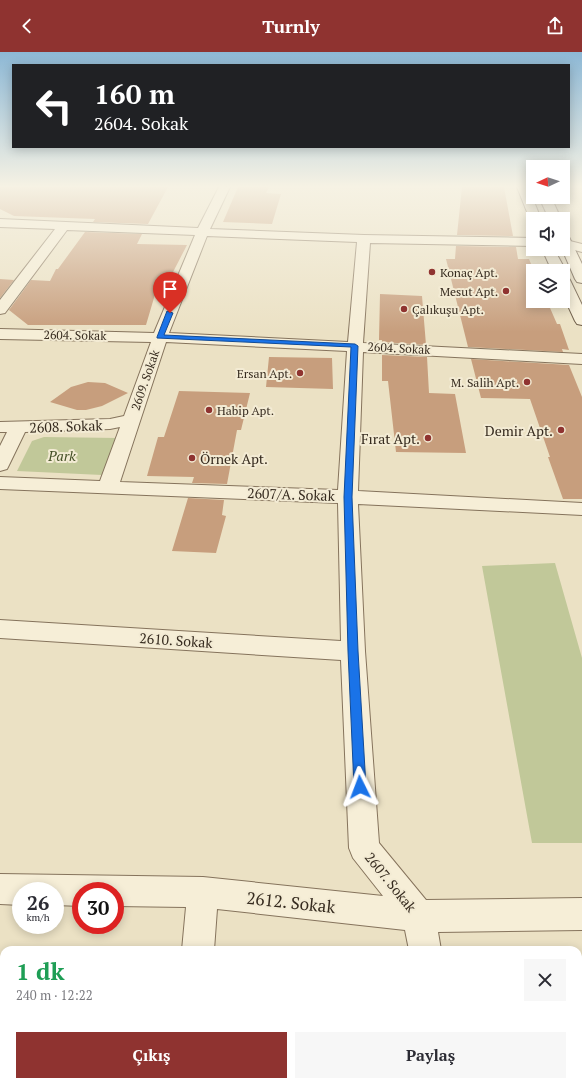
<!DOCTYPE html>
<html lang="tr">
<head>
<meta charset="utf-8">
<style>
	:root { --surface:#fff; --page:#f7f7f7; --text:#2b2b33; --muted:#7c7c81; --accent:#8f3330 }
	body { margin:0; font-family:"PT Serif",serif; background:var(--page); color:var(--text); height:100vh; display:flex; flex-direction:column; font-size:15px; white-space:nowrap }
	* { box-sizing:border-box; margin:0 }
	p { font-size:13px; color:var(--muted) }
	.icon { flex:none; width:22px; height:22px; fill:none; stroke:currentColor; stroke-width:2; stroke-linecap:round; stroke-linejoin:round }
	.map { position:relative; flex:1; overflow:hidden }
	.sheet { position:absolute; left:0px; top:894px; width:582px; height:140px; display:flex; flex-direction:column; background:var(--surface); border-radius:12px 12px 0 0; box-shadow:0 2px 10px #0003 }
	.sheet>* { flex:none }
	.hud { position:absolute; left:12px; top:12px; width:558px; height:84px; border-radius:0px; box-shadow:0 2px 10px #0003; background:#202124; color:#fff; overflow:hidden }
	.needle { width:26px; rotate:266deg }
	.tools { position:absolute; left:526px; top:108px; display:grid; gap:8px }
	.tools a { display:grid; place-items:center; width:44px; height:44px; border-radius:0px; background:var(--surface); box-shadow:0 2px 10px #0003; font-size:20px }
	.speed { position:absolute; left:12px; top:830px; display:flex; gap:8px; font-size:20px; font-weight:700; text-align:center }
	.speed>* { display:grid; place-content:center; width:52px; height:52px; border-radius:50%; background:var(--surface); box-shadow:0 2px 10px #0003; line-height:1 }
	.speed small { font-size:10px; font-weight:400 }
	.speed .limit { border:6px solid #d22; background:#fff; color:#111 }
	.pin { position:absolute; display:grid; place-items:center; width:34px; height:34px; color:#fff; margin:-41px -17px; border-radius:50% 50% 50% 0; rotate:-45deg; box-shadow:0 0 4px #0007 }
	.pin .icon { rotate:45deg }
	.me { position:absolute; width:44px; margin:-22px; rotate:357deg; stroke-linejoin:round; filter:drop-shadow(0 0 3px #0008) }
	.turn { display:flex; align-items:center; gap:14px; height:84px; padding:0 16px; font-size:18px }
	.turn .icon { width:52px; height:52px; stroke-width:2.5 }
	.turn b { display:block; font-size:28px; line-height:34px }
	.round { display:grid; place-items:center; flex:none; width:42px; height:42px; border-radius:0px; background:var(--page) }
	.overview { display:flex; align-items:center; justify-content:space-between; height:68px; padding:0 16px }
	h1 { font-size:24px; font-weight:700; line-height:30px; color:#1e9e55 }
	.action { display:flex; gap:8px; margin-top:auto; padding:8px 16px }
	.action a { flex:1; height:46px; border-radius:0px; background:var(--accent); color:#fff; font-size:16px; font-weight:700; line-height:46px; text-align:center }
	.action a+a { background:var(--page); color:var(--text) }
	header { display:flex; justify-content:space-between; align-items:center; height:52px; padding:0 16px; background:var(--accent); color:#fff; font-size:18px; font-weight:700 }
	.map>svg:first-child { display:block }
	.green { fill:#c1c899 }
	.building { fill:#c79e7d }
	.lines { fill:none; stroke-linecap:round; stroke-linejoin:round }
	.street-casing { stroke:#85735c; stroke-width:2 }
	.secondary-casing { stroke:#66543f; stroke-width:2 }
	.street { fill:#f6eed7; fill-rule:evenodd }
	.secondary { fill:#f6eed7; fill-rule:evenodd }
	.route { fill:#1a73e8; stroke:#114b97 }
	.poi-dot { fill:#8f3330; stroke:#f3ebd4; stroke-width:1.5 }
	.labels { text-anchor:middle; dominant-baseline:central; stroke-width:4; stroke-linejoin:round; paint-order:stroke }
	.far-poi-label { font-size:12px; fill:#362b1f; stroke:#f3ebd4; text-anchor:start }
	.far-street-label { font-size:12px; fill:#362b1f; stroke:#f3ebd4 }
	.street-label { font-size:14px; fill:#362b1f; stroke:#f3ebd4 }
	.poi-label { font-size:14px; fill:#362b1f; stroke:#f3ebd4; text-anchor:end }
	.park-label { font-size:14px; font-style:italic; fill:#455127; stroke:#f3ebd4 }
	.near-street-label { font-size:17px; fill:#362b1f; stroke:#f3ebd4 }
</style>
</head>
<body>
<header><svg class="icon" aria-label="back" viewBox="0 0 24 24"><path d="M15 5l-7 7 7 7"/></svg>Turnly<svg class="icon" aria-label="share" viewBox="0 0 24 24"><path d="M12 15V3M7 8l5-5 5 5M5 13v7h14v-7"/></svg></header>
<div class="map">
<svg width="582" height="1034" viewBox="0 0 582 1034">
	<rect width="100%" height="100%" fill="#ebe1c4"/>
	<path class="green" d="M44,385L118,386L102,423L17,419L32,389Z
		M555,511L582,606V791H532L482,514Z
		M204,1030H417V1034H204Z"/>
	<path class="building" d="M0,135H168L148,172L93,170L95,167L14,164L0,157Z
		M238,135H269L266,141L281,142L272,172L223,170Z
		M462,135H504L513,184L457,183Z
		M85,180L142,182L137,192L187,193L172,222L170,239H156L146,273H28L9,258L31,228L50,229L56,217H58Z
		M456,194L516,195L518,207H529L534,219H533V249H547L557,272H560L569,298L562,297L563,300L468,295L446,207H455Z
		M0,227L14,228L0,246Z
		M380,242L422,244L426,293L382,290V288H379Z
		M382,303L427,305L429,341L455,342L466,401L396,400L388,329H382Z
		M269,305L332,306L333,337L266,335Z
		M471,307L569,313L582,345V447H563L548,405H550L530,347L481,346Z
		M88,330L105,331L128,341L102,354L86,358H77L50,350L71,335Z
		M179,339L250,341L241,378H237L227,432L192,431L194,425L147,424L158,385H164Z
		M188,446L224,448L222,463L226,464L216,501L172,499Z"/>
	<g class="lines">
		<g class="street-casing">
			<path id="street" d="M219,135H230L210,177L364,183L533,186V194L370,191L363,291L582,302V312L363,300L358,439L582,451V463L358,452L365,599L379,791L426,848L582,846V878L438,880L441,898H409L405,878L217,857L214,898H182L186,855L115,854V839H81V854L55,853V839H21V853L0,852V822L203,825L383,844L353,806L349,796L341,608L0,586V568L341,589L338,451L0,437V425L100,429L120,375L110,377L25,380L9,413L7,417L0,419V394L7,380H0V370L110,367L124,364L151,290L0,287V277L154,281L195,183L67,178L5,261L0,262V248L55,177L0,175V167L198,176ZM207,184L357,190L348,290L169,281ZM166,290L347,299L338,438L120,430Z
				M566,188L582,192V200L563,195V189Z
				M168,1030H204V1034H168Z
				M432,1030H468V1034H432Z"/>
		</g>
		<g class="secondary-casing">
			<path id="secondary" d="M517,135H528L541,167H533V170H531Z
				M539,145H551L561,167H549Z
				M563,181L567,182L569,185L582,212V231L577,230L575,227L562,197Z
				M542,197H554L566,219L564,222L563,219H552Z
				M563,224L568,225L570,228L582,253V273L577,272L575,269L563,243Z"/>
		</g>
		<use href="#street" class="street"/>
		<use href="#secondary" class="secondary"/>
	</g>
	<linearGradient id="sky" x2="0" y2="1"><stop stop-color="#8db8d5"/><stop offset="0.48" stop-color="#f6f2e4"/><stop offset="1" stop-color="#f6f2e4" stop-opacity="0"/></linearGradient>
	<rect width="582" height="280" fill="url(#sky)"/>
	<path class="route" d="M167,259L173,261L164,283L355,292L358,294L352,445L358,599L366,735L364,739L360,740L356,739L354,735L348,599L344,445L351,295L157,286V285Z"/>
	<g class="poi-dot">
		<circle cx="432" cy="220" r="4"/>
		<circle cx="506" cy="239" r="4"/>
		<circle cx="404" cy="257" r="4"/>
		<circle cx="300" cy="321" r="4"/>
		<circle cx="527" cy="330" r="4"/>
		<circle cx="209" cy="358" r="4"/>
		<circle cx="561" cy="378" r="4"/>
		<circle cx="428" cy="386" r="4"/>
		<circle cx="192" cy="406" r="4"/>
	</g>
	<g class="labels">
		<g class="far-poi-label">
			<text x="440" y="220">Konaç Apt.</text>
			<text x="498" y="239" text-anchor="end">Mesut Apt.</text>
			<text x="412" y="257">Çalıkuşu Apt.</text>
			<text x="292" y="321" text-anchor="end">Ersan Apt.</text>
			<text x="519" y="330" text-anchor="end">M. Salih Apt.</text>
			<text x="217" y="358">Habip Apt.</text>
		</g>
		<g class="far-street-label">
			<text transform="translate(75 283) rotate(1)">2604. Sokak</text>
			<text transform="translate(399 296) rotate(3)">2604. Sokak</text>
			<text transform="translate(145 328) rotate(-71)">2609. Sokak</text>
		</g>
		<g class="street-label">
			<text transform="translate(66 374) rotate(-2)">2608. Sokak</text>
			<text transform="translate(291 442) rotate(2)">2607/A. Sokak</text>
			<text transform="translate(176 588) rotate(4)">2610. Sokak</text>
			<text transform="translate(391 830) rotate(51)">2607. Sokak</text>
		</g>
		<g class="poi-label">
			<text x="553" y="378">Demir Apt.</text>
			<text x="420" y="386">Fırat Apt.</text>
			<text x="200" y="406" text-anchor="start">Örnek Apt.</text>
		</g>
		<g class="park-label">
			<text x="62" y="403">Park</text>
		</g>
		<g class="near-street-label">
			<text transform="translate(291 850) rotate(6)">2612. Sokak</text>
		</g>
	</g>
</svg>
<div class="tools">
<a><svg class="needle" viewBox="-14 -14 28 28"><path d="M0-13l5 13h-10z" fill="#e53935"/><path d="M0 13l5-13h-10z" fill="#7c7c81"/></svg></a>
<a><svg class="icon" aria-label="sound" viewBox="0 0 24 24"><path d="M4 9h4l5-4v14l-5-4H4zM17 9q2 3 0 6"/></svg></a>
<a><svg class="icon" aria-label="layers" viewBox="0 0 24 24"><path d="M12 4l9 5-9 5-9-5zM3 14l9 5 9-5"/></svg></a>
</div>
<div class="speed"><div>26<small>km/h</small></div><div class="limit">30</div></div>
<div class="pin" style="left:170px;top:261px;background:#d93025"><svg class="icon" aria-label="arrive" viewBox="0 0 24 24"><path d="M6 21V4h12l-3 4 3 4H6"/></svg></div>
<svg class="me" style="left:360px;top:735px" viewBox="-20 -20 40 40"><path d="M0-17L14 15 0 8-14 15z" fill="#1a73e8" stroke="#fff" stroke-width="4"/></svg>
<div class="hud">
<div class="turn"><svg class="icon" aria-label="left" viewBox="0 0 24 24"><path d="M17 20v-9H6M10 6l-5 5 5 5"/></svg><div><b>160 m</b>2604. Sokak</div></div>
</div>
<section class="sheet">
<div class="overview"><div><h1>1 dk</h1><p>240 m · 12:22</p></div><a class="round"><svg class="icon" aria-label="close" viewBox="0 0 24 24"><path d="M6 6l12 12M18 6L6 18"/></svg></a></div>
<div class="action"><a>Çıkış</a><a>Paylaş</a></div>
</section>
</div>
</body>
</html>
